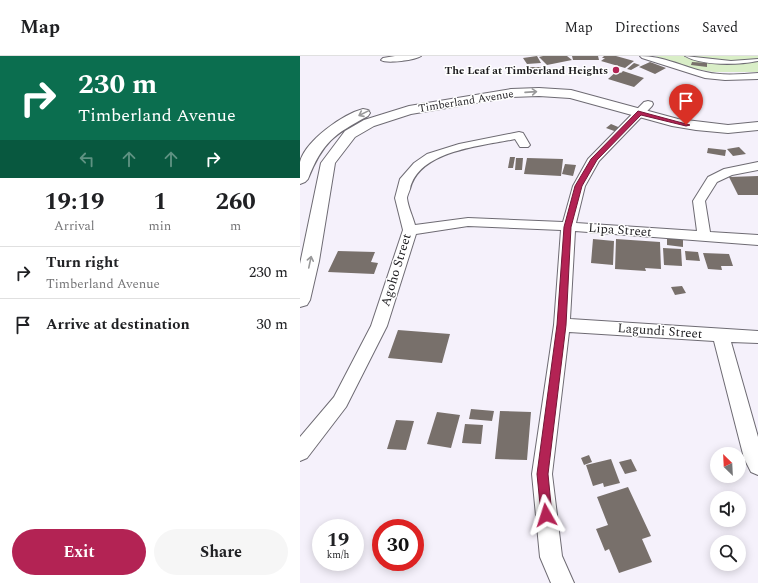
<!DOCTYPE html>
<html lang="en">
<head>
<meta charset="utf-8">
<style>
	:root { --surface:#fff; --page:#f6f6f6; --text:#202124; --muted:#757577; --line:#e0e0e0; --accent:#b32354 }
	body { margin:0; font-family:Spectral,serif; background:var(--page); color:var(--text); height:100vh; display:flex; flex-direction:column; font-size:15px; white-space:nowrap }
	* { box-sizing:border-box; margin:0 }
	p { font-size:13px; color:var(--muted) }
	.icon { flex:none; width:22px; height:22px; fill:none; stroke:currentColor; stroke-width:2; stroke-linecap:round; stroke-linejoin:round }
	.map { position:relative; flex:1; overflow:hidden }
	.details { display:flex; flex-direction:column; background:var(--surface); width:300px }
	.details>* { flex:none }
	.hud { background:#0b6e4f; color:#fff; overflow:hidden }
	.needle { width:26px; rotate:336deg }
	.fabs { position:absolute; left:410px; top:391px; display:grid; gap:8px }
	.fabs a { display:grid; place-items:center; width:36px; height:36px; border-radius:50%; background:var(--surface); box-shadow:0 2px 10px #0003; font-size:20px }
	.speed { position:absolute; left:12px; top:463px; display:flex; gap:8px; font-size:20px; font-weight:700; text-align:center }
	.speed>* { display:grid; place-content:center; width:52px; height:52px; border-radius:50%; background:var(--surface); box-shadow:0 2px 10px #0003; line-height:1 }
	.speed small { font-size:10px; font-weight:400 }
	.speed .limit { border:6px solid #d22; background:#fff; color:#111 }
	.pin { position:absolute; display:grid; place-items:center; width:34px; height:34px; color:#fff; margin:-41px -17px; border-radius:50% 50% 50% 0; rotate:-45deg; box-shadow:0 0 4px #0007 }
	.pin .icon { rotate:45deg }
	.me { position:absolute; width:44px; margin:-22px; rotate:354deg; stroke-linejoin:round; filter:drop-shadow(0 0 3px #0008) }
	.turn { display:flex; align-items:center; gap:14px; height:84px; padding:0 12px; font-size:18px }
	.turn .icon { width:52px; height:52px; stroke-width:2.5 }
	.turn b { display:block; font-size:28px; line-height:34px }
	.lanes { display:flex; align-items:center; height:38px; padding:0 12px; background:#0003; justify-content:center; gap:20px; direction:ltr }
	.lanes .off { opacity:.35 }
	.eta { display:flex; justify-content:space-evenly; align-items:center; height:68px; text-align:center }
	.eta b { font-size:24px; font-weight:700; line-height:28px }
	.button { display:flex; gap:8px; margin-top:auto; padding:8px 12px }
	.button a { flex:1; height:46px; border-radius:24px; background:var(--accent); color:#fff; font-size:16px; font-weight:700; line-height:46px; text-align:center }
	.button a+a { background:var(--page); color:var(--text) }
	ul { padding:0; list-style:none }
	li { display:flex; align-items:center; gap:12px; height:52px; padding:0 12px; border-top:1px solid var(--line) }
	li div { flex:1 }
	li b { display:block; font-size:15px }
	li em { font-style:normal }
	header { display:flex; align-items:center; gap:24px; box-sizing:border-box; height:56px; padding:0 20px; background:var(--surface); border-bottom:1px solid var(--line) }
	header strong { font-size:19px }
	nav { display:flex; gap:22px; margin-inline-start:auto; font-size:14px }
	main { display:flex; flex:1; min-height:0 }
	.map>svg:first-child { display:block }
	.green { fill:#d9eec7 }
	.building { fill:#78706b }
	.lines { fill:none; stroke-linecap:round; stroke-linejoin:round }
	.service-casing { stroke:#6e6b73; stroke-width:2 }
	.minor-casing { stroke:#6e6b73; stroke-width:2 }
	.tertiary-casing { stroke:#6e6b73; stroke-width:2 }
	.service { fill:#fff; fill-rule:evenodd }
	.minor { fill:#fff; fill-rule:evenodd }
	.tertiary { fill:#fff; fill-rule:evenodd }
	.oneway { stroke:#99999a }
	.route { fill:#b32354; stroke:#741737 }
	.poi-dot { fill:#b32354; stroke:#fff; stroke-width:1.5 }
	.labels { text-anchor:middle; dominant-baseline:central; stroke-width:3; stroke-linejoin:round; paint-order:stroke }
	.far-poi-label { font-size:11px; font-weight:bold; fill:#1d1c1f; stroke:#fff; text-anchor:end }
	.far-street-label { font-size:11px; fill:#1d1c1f; stroke:#fff }
	.street-label { font-size:13px; fill:#1d1c1f; stroke:#fff }
</style>
</head>
<body>
<header>
<strong>Map</strong>
<nav><a>Map</a><a>Directions</a><a>Saved</a></nav>
</header>
<main>
<section class="details">
<div class="hud">
<div class="turn"><svg class="icon" aria-label="right" viewBox="0 0 24 24"><path d="M7 20v-9h11M14 6l5 5-5 5"/></svg><div><b>230 m</b>Timberland Avenue</div></div>
<div class="lanes"><svg class="icon off" aria-label="left" viewBox="0 0 24 24"><path d="M17 20v-9H6M10 6l-5 5 5 5"/></svg><svg class="icon off" aria-label="ahead" viewBox="0 0 24 24"><path d="M12 20V5M6 11l6-6 6 6"/></svg><svg class="icon off" aria-label="ahead" viewBox="0 0 24 24"><path d="M12 20V5M6 11l6-6 6 6"/></svg><svg class="icon" aria-label="right" viewBox="0 0 24 24"><path d="M7 20v-9h11M14 6l5 5-5 5"/></svg></div>
</div>
<div class="eta">
<div><b>19:19</b><p>Arrival</p></div>
<div><b>1</b><p>min</p></div>
<div><b>260</b><p>m</p></div>
</div>
<ul>
<li><svg class="icon" aria-label="right" viewBox="0 0 24 24"><path d="M7 20v-9h11M14 6l5 5-5 5"/></svg><div><b>Turn right</b><p>Timberland Avenue</p></div><em>230 m</em></li>
<li><svg class="icon" aria-label="arrive" viewBox="0 0 24 24"><path d="M6 21V4h12l-3 4 3 4H6"/></svg><div><b>Arrive at destination</b></div><em>30 m</em></li>
</ul>
<div class="button"><a>Exit</a><a>Share</a></div>
</section>
<div class="map">
<svg width="458" height="527" viewBox="0 0 458 527">
	<rect width="100%" height="100%" fill="#f5f1fb"/>
	<path class="green" d="M355,0H458V16H414L395,13Z"/>
	<path class="building" d="M237,0L241,7L227,8L223,2Z
		M243,0H267L272,4L247,9L239,1Z
		M272,0H298L299,4H273Z
		M304,0H316L334,5L325,12L301,5L305,2H302Z
		M350,6L366,12L355,18L339,11Z
		M392,6L407,7V11L391,9Z
		M334,7L340,9L331,14L327,13Z
		M229,11H241V14H228Z
		M317,15L321,17L323,15L344,22L334,31L308,23Z
		M311,68L323,73L317,76L306,72Z
		M439,91L446,98L433,100L427,93Z
		M408,92L426,94L425,100L407,97Z
		M210,101H215L213,112H208Z
		M216,102H223L222,114H215Z
		M227,102L263,103L261,120L224,118Z
		M265,108L276,109L273,120L262,118Z
		M458,120V139H438L429,121Z
		M367,181L383,183V191L367,189Z
		M293,183L314,185L313,209L291,207Z
		M316,183L360,186L361,213L345,212L346,215L315,213Z
		M363,192L381,193L382,210L364,209Z
		M38,195L75,196L71,206L78,207L74,218L28,216Z
		M385,195L398,196L400,205L386,204Z
		M403,197L429,198L433,210H421L422,214L408,213Z
		M382,230L386,237L375,239L371,231Z
		M98,274L150,278L142,307L88,302Z
		M171,353L194,355L192,365L169,363Z
		M200,355L231,356L227,404L195,403Z
		M137,356L160,359L151,392L127,388Z
		M96,364L114,365L106,394L87,393Z
		M165,368L183,369L181,388L162,387Z
		M289,399L292,406L284,409L281,402Z
		M311,403L320,427L304,431L303,427L293,430L286,409Z
		M331,403L337,415L325,418L319,406Z
		M328,431L351,480L342,483L352,506L319,517L309,493L305,495L296,473L308,469L297,441Z"/>
	<g class="lines">
		<g class="service-casing">
			<path id="service" d="M385,0L431,5L458,3V5C438,9 402,10 385,0Z"/>
		</g>
		<g class="minor-casing">
			<path id="minor" d="M95,0H121C116,4 86,8 81,4L83,2Z
				M340,0C364,0 383,11 406,16C423,20 441,18 458,17V23L425,24L405,22L342,2Z
				M348,45L352,46L353,48L352,50L299,105L285,130L276,167L397,175L393,145L408,121L424,113L458,106V114L432,119L417,126L405,145L410,176L458,179V189L275,175L270,263L458,275V287L431,286L458,381V419L451,416L444,402L414,285L269,276L252,418L262,500L274,527H251L240,501L232,418L254,269L261,174L168,170L116,178L87,270L46,351L7,402L0,405V381L34,341L71,270L103,174L95,142L100,123L114,107L127,98L159,88L219,76L223,77L230,89L228,91H220L215,83C182,90 119,94 110,133C109,136 107,140 107,142C108,151 113,161 115,169L168,162L263,166L273,130L288,103L344,46Z"/>
		</g>
		<g class="tertiary-casing">
			<path id="tertiary" d="M239,32L271,34L378,63L428,69L458,66V74L428,77L396,74L372,70L270,42L239,40L211,41L111,58L74,70L55,81L35,107L19,205L10,244L7,249L0,251V208L21,107L45,75L64,64L109,50L211,33Z
				M63,53L68,54L70,57L68,60C34,78 22,87 8,123L5,126L0,128C0,121 0,112 0,106C5,85 43,58 63,53Z"/>
		</g>
		<use href="#service" class="service"/>
		<use href="#minor" class="minor"/>
		<use href="#tertiary" class="tertiary"/>
	</g>
	<defs><path id="oneway-shaft" d="M-6 0H5M1.5-3L5.5 0L1.5 3" fill="none" stroke-width="1.6" stroke-linecap="round" stroke-linejoin="round"/></defs>
	<g class="oneway">
		<use href="#oneway-shaft" transform="translate(231 36) rotate(-4)"/>
		<use href="#oneway-shaft" transform="translate(64 57) rotate(154)"/>
		<use href="#oneway-shaft" transform="translate(10 206) rotate(-78)"/>
	</g>
	<path class="route" d="M338,55L390,69L386,70L341,59L297,104L282,130L271,171L266,269L248,418L252,459L251,464L246,465L242,464L241,459L237,418L257,269L264,171L275,130L291,103Z"/>
	<circle class="poi-dot" cx="316" cy="14" r="4"/>
	<g class="labels">
		<g class="far-poi-label">
			<text x="308" y="14">The Leaf at Timberland Heights</text>
		</g>
		<g class="far-street-label">
			<text transform="translate(166 45) rotate(-9)">Timberland Avenue</text>
		</g>
		<g class="street-label">
			<text transform="translate(320 174) rotate(4)">Lipa Street</text>
			<text transform="translate(96 214) rotate(-73)">Agoho Street</text>
			<text transform="translate(360 275) rotate(4)">Lagundi Street</text>
		</g>
	</g>
</svg>
<div class="fabs">
<a><svg class="needle" viewBox="-14 -14 28 28"><path d="M0-13l5 13h-10z" fill="#e53935"/><path d="M0 13l5-13h-10z" fill="#757577"/></svg></a>
<a><svg class="icon" aria-label="sound" viewBox="0 0 24 24"><path d="M4 9h4l5-4v14l-5-4H4zM17 9q2 3 0 6"/></svg></a>
<a><svg class="icon" aria-label="search" viewBox="0 0 24 24"><circle cx="10" cy="10" r="6"/><path d="M15 15l6 6"/></svg></a>
</div>
<div class="speed"><div>19<small>km/h</small></div><div class="limit">30</div></div>
<div class="pin" style="left:386px;top:69px;background:#d93025"><svg class="icon" aria-label="arrive" viewBox="0 0 24 24"><path d="M6 21V4h12l-3 4 3 4H6"/></svg></div>
<svg class="me" style="left:246px;top:459px" viewBox="-20 -20 40 40"><path d="M0-17L14 15 0 8-14 15z" fill="#b32354" stroke="#fff" stroke-width="4"/></svg>
</div>
</main>
</body>
</html>
